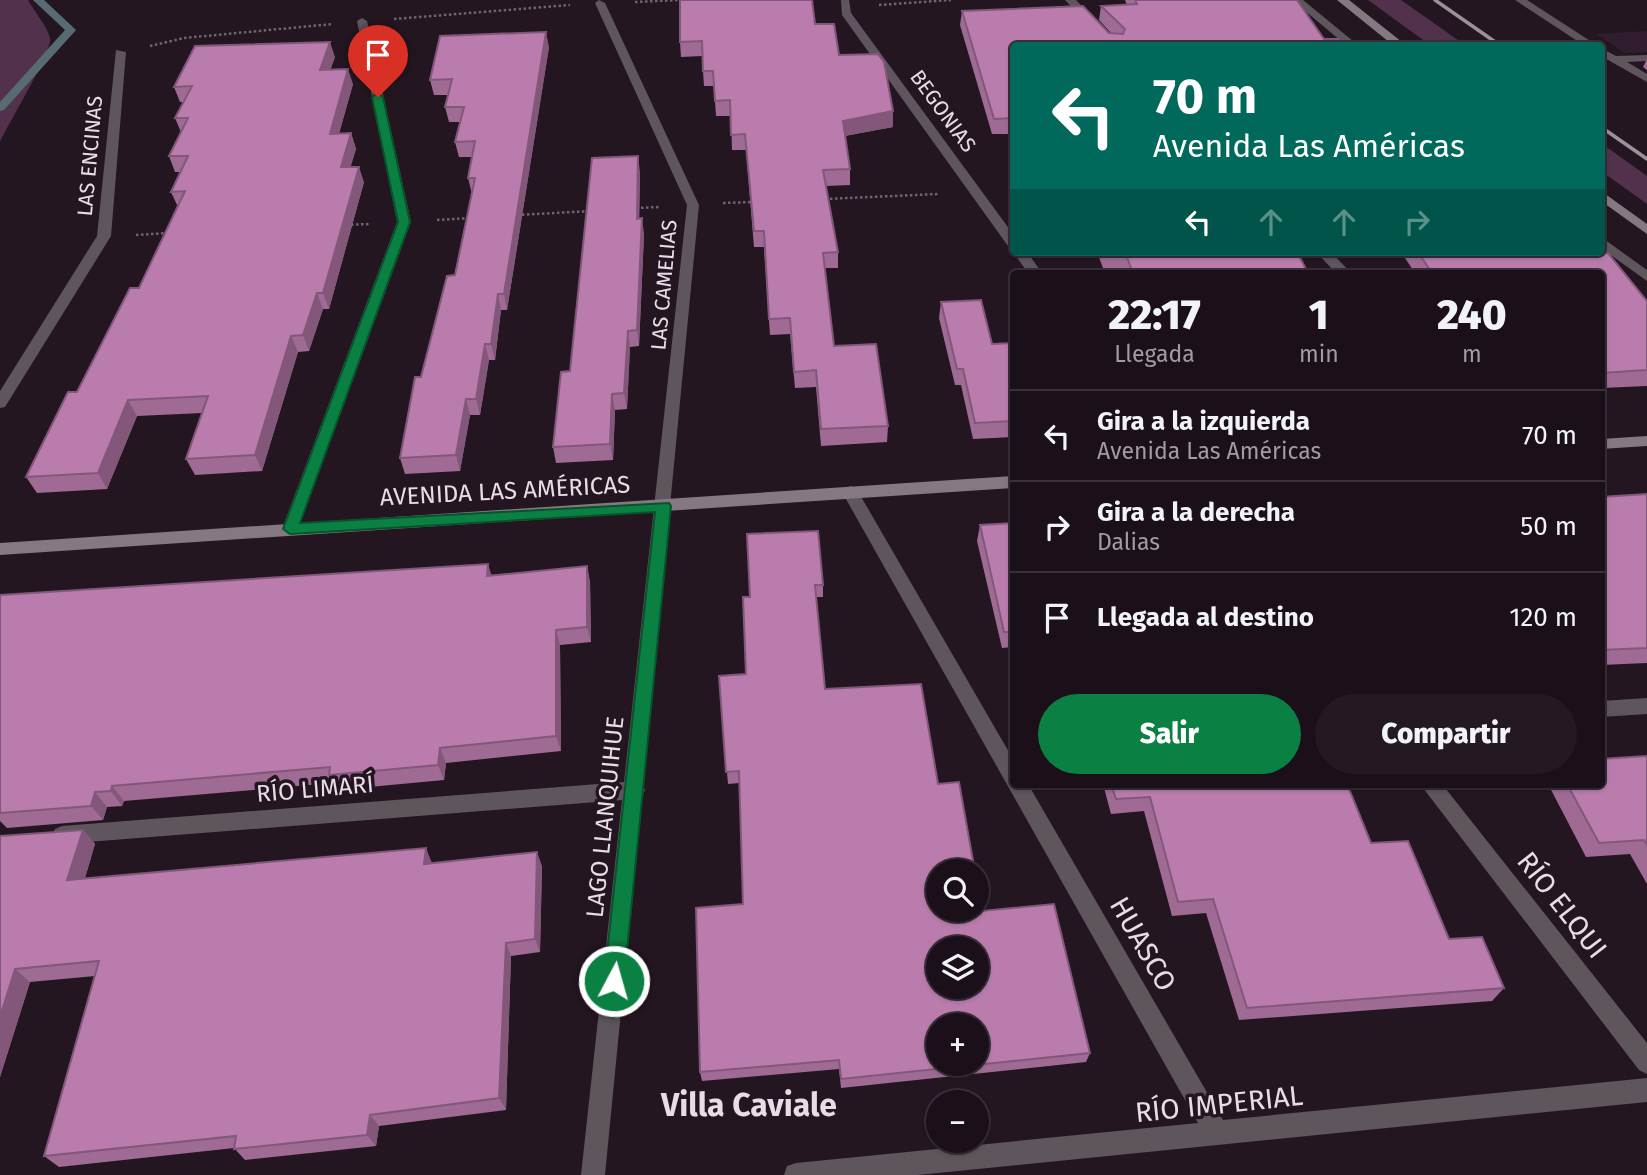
<!DOCTYPE html>
<html lang="es">
<head>
<meta charset="utf-8">
<style>
	:root { --surface:#1b1019; --page:#241922; --text:#f1f3f6; --muted:#a09da2; --line:#393038; --accent:#0b8043 }
	body { margin:0; font-family:"Fira Sans",sans-serif; background:var(--page); color:var(--text); height:100vh; display:flex; flex-direction:column; font-size:26px; white-space:nowrap }
	* { box-sizing:border-box; margin:0 }
	p { font-size:23px; color:var(--muted) }
	.icon { flex:none; width:38px; height:38px; fill:none; stroke:currentColor; stroke-width:2; stroke-linecap:round; stroke-linejoin:round }
	.map { position:relative; flex:1; overflow:hidden }
	.sheet { position:absolute; left:1010px; top:270px; width:595px; height:518px; display:flex; flex-direction:column; background:var(--surface); border-radius:7px; box-shadow:0 2px 5px #0004,0 0 0 2px var(--line) }
	.sheet>* { flex:none }
	.guide { position:absolute; left:1010px; top:42px; width:595px; height:214px; border-radius:7px; box-shadow:0 2px 5px #0004,0 0 0 2px var(--line); background:#00695c; color:#fff; overflow:hidden }
	.buttons { position:absolute; left:926px; top:859px; display:grid; gap:14px }
	.buttons a { display:grid; place-items:center; width:63px; height:63px; border-radius:50%; background:var(--surface); box-shadow:0 2px 5px #0004,0 0 0 2px var(--line); font-size:35px }
	.pin { position:absolute; display:grid; place-items:center; width:60px; height:60px; color:#fff; margin:-72px -30px; border-radius:50% 50% 50% 0; rotate:-45deg; box-shadow:0 0 7px #0007 }
	.pin .icon { rotate:45deg }
	.me { position:absolute; width:77px; margin:-38px; rotate:6deg; stroke-linejoin:round; filter:drop-shadow(0 0 5px #0008) }
	.turn { display:flex; align-items:center; gap:24px; height:147px; padding:0 28px; font-size:32px }
	.turn .icon { width:91px; height:91px; stroke-width:2.5 }
	.turn b { display:block; font-size:49px; line-height:60px }
	.lanes { display:flex; align-items:center; height:66px; padding:0 28px; background:#0003; justify-content:center; gap:35px; direction:ltr }
	.lanes .off { opacity:.35 }
	.eta { display:flex; justify-content:space-evenly; align-items:center; height:119px; text-align:center }
	.eta b { font-size:42px; font-weight:800; line-height:49px }
	.button { display:flex; gap:14px; margin-top:auto; padding:14px 28px }
	.button a { flex:1; height:80px; border-radius:42px; background:var(--accent); color:#fff; font-size:28px; font-weight:800; line-height:80px; text-align:center }
	.button a+a { background:var(--page); color:var(--text) }
	ul { padding:0; list-style:none }
	li { display:flex; align-items:center; gap:21px; height:91px; padding:0 28px; border-top:2px solid var(--line) }
	li div { flex:1 }
	li b { display:block; font-size:26px }
	li em { font-style:normal }
	.map>svg:first-child { display:block }
	.built { fill:#311d2d }
	.green { fill:#51314b }
	.lines { fill:none; stroke-linecap:round; stroke-linejoin:round }
	.stream { fill:#586b72; fill-rule:evenodd }
	.path { stroke:#70646e; stroke-width:2.5; stroke-dasharray:2.5 2.5; stroke-linecap:butt }
	.street { fill:#5e565c; fill-rule:evenodd }
	.secondary { fill:#847881; fill-rule:evenodd }
	.rail { stroke:#9c919a; stroke-width:3.5 }
	.wall { fill:#9f6b95 }
	.shaded-wall { fill:#825779 }
	.building { fill:#b97cad; stroke:#825779; stroke-width:2; fill-rule:evenodd }
	.route { fill:#0b8043; stroke:#07532c; stroke-width:2 }
	.labels { text-anchor:middle; dominant-baseline:central; stroke-width:7; stroke-linejoin:round; paint-order:stroke }
	.far-street-label { font-size:21px; fill:#e7dde5; stroke:#241621 }
	.street-label { font-size:24px; fill:#e7dde5; stroke:#241621 }
	.near-street-label { font-size:28px; fill:#e7dde5; stroke:#241621 }
	.near-neighbourhood-label { font-size:32px; font-weight:bold; fill:#e7dde5; stroke:#241621 }
</style>
</head>
<body>
<div class="map">
<svg width="1647" height="1175" viewBox="0 0 1647 1175">
	<rect width="100%" height="100%" fill="#241621"/>
	<path class="built" d="M1647,31V52L1625,53L1596,34Z"/>
	<path class="green" d="M0,0H28C34,11 47,26 50,38C53,51 8,124 0,142Z
		M1368,0H1401L1465,45H1430Z
		M1601,143L1647,176V204L1601,171Z"/>
	<g class="lines">
		<path class="stream" d="M33,0H44L76,30L4,110L0,111V102L65,30Z"/>
		<path class="path" d="M635,2L679,0
			M879,5L951,0
			M394,19L570,5
			M150,46L184,38L333,24
			M825,199L938,194
			M723,203L753,202
			M636,208L659,207
			M517,215L592,211
			M437,220L470,218
			M346,225L369,224
			M136,235L169,233"/>
		<path class="street" d="M599,0L605,3L699,205L643,786L645,790L642,796L605,1175H581L622,800L62,844L55,841L52,835L55,829L62,826L624,782L687,205L595,3Z
			M841,0H849L851,13L1013,234V247L1008,246L842,15Z
			M1065,0H1076L1120,46H1108Z
			M1292,0H1303L1359,46H1347Z
			M1515,0H1527L1598,46H1585Z
			M362,18L367,21L411,222L298,529L290,535L282,529L397,222L357,21Z
			M1601,48L1616,56L1647,55V61L1627,62L1647,74V82L1601,56Z
			M116,50L126,52L111,236L5,407L0,408V391L97,236Z
			M1601,237L1647,270V281L1601,248Z
			M1013,252H1027L1042,273H1028Z
			M1316,252H1331L1351,273H1336Z
			M850,486L856,488L1013,759V784H1028L1223,1120L1647,1078V1102L918,1175H784L787,1166L796,1163L1198,1123L842,492Z
			M1647,698V714L1601,717V701Z
			M1420,784H1442L1647,1043V1074L1639,1070Z"/>
		<path class="secondary" d="M1337,0H1349L1407,46H1394Z
			M1601,191L1647,224V234L1601,201Z
			M1647,436V446L1601,449V439Z
			M1013,476V488L0,555V543Z"/>
		<path class="rail" d="M1435,0L1501,46
			M1601,127L1647,159"/>
	</g>
	<path class="wall" d="M1125,0H1297L1324,39L1013,46V141L1011,134H992L960,25L962,11L1111,33L1099,20L1101,6L1127,5Z
		M815,24L839,55L893,111V127L845,136L850,169V185L826,186L838,252V268H825L834,346L888,426L887,442L821,446L816,387L795,388L790,334L770,335L764,247H754L746,150H732L731,116H716L714,86H704L702,56L681,57L680,42Z
		M549,47L507,310H501L495,360H489L480,415H470L460,471L405,474L400,458L421,377L455,275L472,194L468,178L472,157H459L455,142L460,122H449L445,107L448,95H434L430,80Z
		M335,57L330,70L353,84L339,134L351,133L356,149L350,167L364,182L329,309H323L309,351L298,352L262,471L195,475L186,459L202,413L137,416L107,489L37,493L26,477L139,288L178,207L171,192L180,172H175L169,156L181,132L175,118L184,102H180L174,87Z
		M1647,59V70L1643,67Z
		M640,172L639,219L644,234L639,346L630,347L627,409L615,410L613,460L556,463L553,447L570,371Z
		M1097,252H1297L1308,273H1328H1123L1121,268H1103Z
		M1401,252H1586L1647,300V386L1601,388V273H1415Z
		M941,302L992,344L1013,343V437L973,439L961,385H955L939,318Z
		M1647,494V663L1601,665V497Z
		M1013,523V647L1002,648L977,541L980,525Z
		M747,534L823,585V597H816L825,689L938,784L982,911L1090,1053L1086,1062L841,1088L839,1069L702,1081L700,1072L743,904L739,783L728,784L719,676L746,674L750,597Z
		M587,566L590,582L591,642L560,645L561,751L446,763L444,780L337,790L333,783L124,801L122,806L107,807L103,820L7,828L0,821V595L491,575Z
		M1647,756V884L1630,854L1586,857L1548,784H1601Z
		M1103,784H1347L1371,843L1449,939L1504,988L1492,1001L1239,1020L1206,913L1172,916L1144,811L1111,814Z
		M83,830L95,844L85,878L432,863V864L542,866L540,952L511,956L506,1110L379,1126L376,1146L245,1160L234,1148L59,1167L44,1156L95,976L30,982L0,1077V836Z"/>
	<path class="shaded-wall" d="M546,32L549,47L507,310L504,294Z
		M330,42L335,57L325,85L320,70Z
		M348,69L353,84L334,150L330,134Z
		M893,111V127L843,136V121Z
		M351,133L356,149L346,183L341,167Z
		M638,156L640,172L639,235L637,219Z
		M359,167L364,182L329,309L323,293Z
		M642,218L644,234L639,346L637,330Z
		M317,293L323,309L309,351L303,335Z
		M498,294L501,310L495,360L491,344Z
		M628,331L630,347L627,409L624,393Z
		M291,336L298,352L262,471L255,455Z
		M485,344L489,360L480,415L476,399Z
		M612,394L615,410L613,460L610,444Z
		M466,399L470,415L460,471L456,455Z
		M128,400L137,416L107,489L98,473Z
		M488,564L493,580L487,576Z
		M587,566L590,582L591,642L587,627Z
		M556,630L560,645L561,751L556,736Z
		M440,748L446,763L444,780L438,765Z
		M112,786L124,801L122,806L111,791Z
		M95,792L107,807L103,820L91,806Z
		M83,830L95,844L80,894L67,880Z
		M426,848L432,863L430,878L424,864Z
		M537,852L542,866L540,952L535,939Z
		M506,943L511,956L506,1110L499,1098Z
		M15,969L30,982L0,1077V1017Z
		M370,1115L379,1126L376,1146L367,1135Z"/>
	<path class="building" d="M680,0H812L815,24H834L839,55L878,54L884,62L893,111L843,121L850,169L823,170L838,252L823,253L834,346L876,344L888,426L821,429L816,370L794,372L790,318L769,319L764,231H754L745,134L731,135L730,100L715,101L713,71H703L702,41L680,42Z
		M1135,0H1297L1324,39H1338L1343,46H1013V121L1012,118L994,119L962,11L1083,6L1109,33L1123,34L1125,29L1101,6L1137,4Z
		M546,32L504,294H498L491,344H485L476,399H466L456,455L400,458L415,377H421L447,276L455,275L475,178H468L475,141L455,142L464,107H445L452,79L430,80L440,36Z
		M330,42L320,70L348,69L330,134L351,133L341,167H359L323,293H317L303,335L291,336L255,455L186,459L208,396L128,400L98,473L26,477L68,392H77L130,288H139L185,191L171,192L188,156H169L188,118H175L192,86L174,87L195,46Z
		M638,156L637,219L642,218L637,330L628,331L624,393L612,394L610,444L553,447L561,372L570,371L592,158Z
		M1125,252H1297L1308,273L1328,272V273H1133Z
		M1418,252H1586L1587,254L1608,253L1646,300H1647V370L1601,373V273H1432Z
		M981,300L992,344L1013,343V421L975,423L963,369H957L941,302Z
		M1647,494V648L1601,650V497Z
		M1013,523V632H1004L980,525Z
		M818,531L823,585H815L825,689L921,684L938,784L959,782L975,872H938V910H976V878L982,911L1054,904L1090,1053L841,1079L839,1060L700,1072L696,908L743,904L739,771L726,772L719,676L746,674L743,597H750L747,534ZM938,948H976V987H938ZM938,1026H976V1064H938Z
		M488,564L487,576L587,566V627L556,630V736L440,748L438,765L329,775L330,767L112,786L111,791L95,792L91,806L0,813V595Z
		M1647,756V845L1644,840L1599,843L1567,784H1601V759Z
		M1111,784H1347L1371,843L1408,841L1449,939L1482,937L1504,988L1247,1008L1213,899L1178,902L1150,797L1116,799Z
		M83,830L67,880L426,848L424,864L537,852L535,939L506,943L499,1098L370,1115L367,1135L234,1149L236,1136L44,1156L99,961L15,969L0,1017V836Z"/>
	<path class="route" d="M378,93L383,97L410,222L300,523L669,503L671,506L624,981L621,988L614,990L607,988L604,981L655,512L290,534L283,529L398,222L372,97Z"/>
	<g class="labels">
		<g class="far-street-label">
			<text transform="translate(943 111) rotate(54)">BEGONIAS</text>
			<text transform="translate(90 156) rotate(-85)">LAS ENCINAS</text>
			<text transform="translate(664 285) rotate(-85)">LAS CAMELIAS</text>
		</g>
		<g class="street-label">
			<text transform="translate(505 491) rotate(-3)">AVENIDA LAS AMÉRICAS</text>
			<text transform="translate(315 789) rotate(-5)">RÍO LIMARÍ</text>
			<text transform="translate(605 817) rotate(-84)">LAGO LLANQUIHUE</text>
		</g>
		<g class="near-street-label">
			<text transform="translate(1562 905) rotate(52)">RÍO ELQUI</text>
			<text transform="translate(1143 944) rotate(60)">HUASCO</text>
			<text transform="translate(1219 1104) rotate(-6)">RÍO IMPERIAL</text>
		</g>
		<g class="near-neighbourhood-label">
			<text x="749" y="1105">Villa Caviale</text>
		</g>
	</g>
</svg>
<div class="buttons">
<a><svg class="icon" aria-label="search" viewBox="0 0 24 24"><circle cx="10" cy="10" r="6"/><path d="M15 15l6 6"/></svg></a>
<a><svg class="icon" aria-label="layers" viewBox="0 0 24 24"><path d="M12 4l9 5-9 5-9-5zM3 14l9 5 9-5"/></svg></a>
<a>+</a>
<a>−</a>
</div>
<div class="pin" style="left:378px;top:97px;background:#d93025"><svg class="icon" aria-label="arrive" viewBox="0 0 24 24"><path d="M6 21V4h12l-3 4 3 4H6"/></svg></div>
<svg class="me" style="left:614px;top:981px" viewBox="-20 -20 40 40"><circle r="17" fill="#0b8043" stroke="#fff" stroke-width="3"/><path d="M0-11L8 9 0 5-8 9z" fill="#fff"/></svg>
<div class="guide">
<div class="turn"><svg class="icon" aria-label="left" viewBox="0 0 24 24"><path d="M17 20v-9H6M10 6l-5 5 5 5"/></svg><div><b>70 m</b>Avenida Las Américas</div></div>
<div class="lanes"><svg class="icon" aria-label="left" viewBox="0 0 24 24"><path d="M17 20v-9H6M10 6l-5 5 5 5"/></svg><svg class="icon off" aria-label="ahead" viewBox="0 0 24 24"><path d="M12 20V5M6 11l6-6 6 6"/></svg><svg class="icon off" aria-label="ahead" viewBox="0 0 24 24"><path d="M12 20V5M6 11l6-6 6 6"/></svg><svg class="icon off" aria-label="right" viewBox="0 0 24 24"><path d="M7 20v-9h11M14 6l5 5-5 5"/></svg></div>
</div>
<section class="sheet">
<div class="eta">
<div><b>22:17</b><p>Llegada</p></div>
<div><b>1</b><p>min</p></div>
<div><b>240</b><p>m</p></div>
</div>
<ul>
<li><svg class="icon" aria-label="left" viewBox="0 0 24 24"><path d="M17 20v-9H6M10 6l-5 5 5 5"/></svg><div><b>Gira a la izquierda</b><p>Avenida Las Américas</p></div><em>70 m</em></li>
<li><svg class="icon" aria-label="right" viewBox="0 0 24 24"><path d="M7 20v-9h11M14 6l5 5-5 5"/></svg><div><b>Gira a la derecha</b><p>Dalias</p></div><em>50 m</em></li>
<li><svg class="icon" aria-label="arrive" viewBox="0 0 24 24"><path d="M6 21V4h12l-3 4 3 4H6"/></svg><div><b>Llegada al destino</b></div><em>120 m</em></li>
</ul>
<div class="button"><a>Salir</a><a>Compartir</a></div>
</section>
</div>
</body>
</html>
